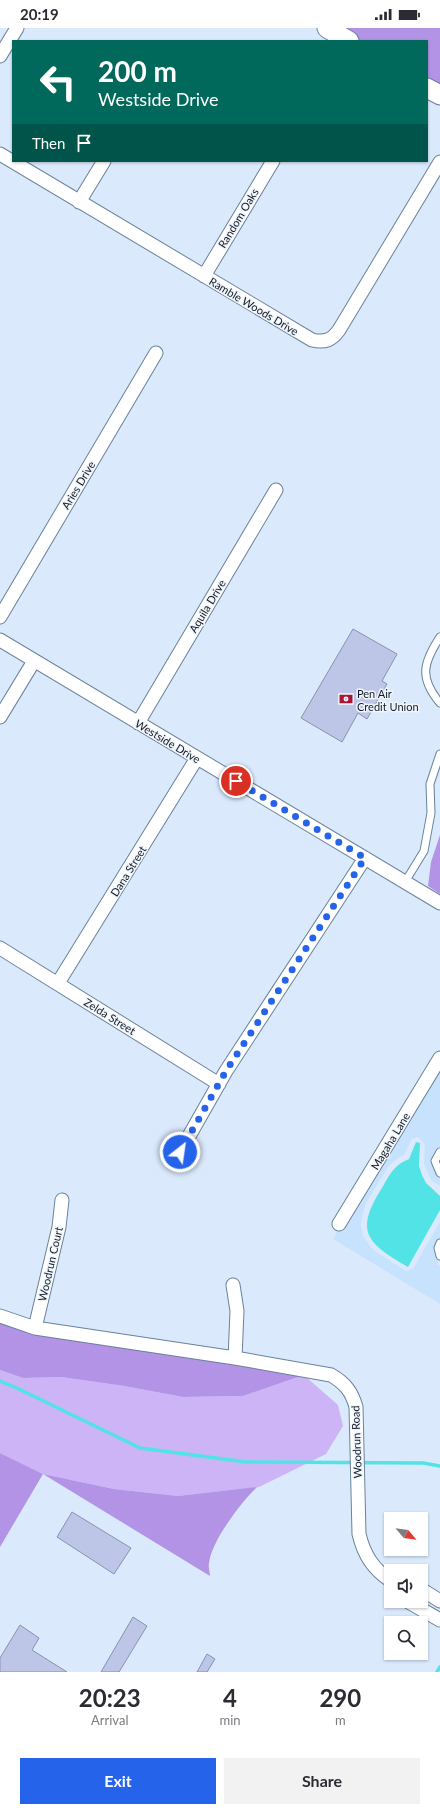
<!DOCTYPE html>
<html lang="en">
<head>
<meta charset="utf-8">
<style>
	:root { --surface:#fff; --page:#f2f2f3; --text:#2b2b33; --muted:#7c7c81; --accent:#2563eb }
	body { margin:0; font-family:Lato,sans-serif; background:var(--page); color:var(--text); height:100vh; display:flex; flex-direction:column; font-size:15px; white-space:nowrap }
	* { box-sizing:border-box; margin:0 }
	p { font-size:13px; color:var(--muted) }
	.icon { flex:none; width:22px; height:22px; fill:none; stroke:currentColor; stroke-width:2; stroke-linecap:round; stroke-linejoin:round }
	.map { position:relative; height:1644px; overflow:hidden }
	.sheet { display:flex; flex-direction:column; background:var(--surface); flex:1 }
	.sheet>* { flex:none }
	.top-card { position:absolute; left:12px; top:12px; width:416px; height:122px; border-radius:0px; box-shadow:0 1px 3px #0004; background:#00695c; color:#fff; overflow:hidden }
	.needle { width:26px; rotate:119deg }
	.tools { position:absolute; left:384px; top:1484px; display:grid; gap:8px }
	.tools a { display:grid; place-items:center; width:44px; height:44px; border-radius:0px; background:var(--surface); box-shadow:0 1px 3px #0004; font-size:20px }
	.pin { position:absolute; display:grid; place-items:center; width:34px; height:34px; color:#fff; margin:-17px; border:2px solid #fff; border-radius:50%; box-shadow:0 1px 4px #0007 }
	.me { position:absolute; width:44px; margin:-22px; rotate:30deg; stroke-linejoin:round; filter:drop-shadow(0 0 3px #0008) }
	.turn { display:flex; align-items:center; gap:14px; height:84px; padding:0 20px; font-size:18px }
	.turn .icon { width:52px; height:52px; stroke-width:2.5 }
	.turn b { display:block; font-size:28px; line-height:34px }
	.then { display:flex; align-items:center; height:38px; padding:0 20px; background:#0003; gap:8px; font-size:15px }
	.eta { display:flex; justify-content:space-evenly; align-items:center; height:68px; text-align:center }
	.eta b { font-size:24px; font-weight:700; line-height:28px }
	.action { display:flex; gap:8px; margin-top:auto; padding:8px 20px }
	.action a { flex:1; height:46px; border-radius:0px; background:var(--accent); color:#fff; font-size:16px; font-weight:700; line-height:46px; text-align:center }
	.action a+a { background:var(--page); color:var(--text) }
	.status { display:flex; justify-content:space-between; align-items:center; height:28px; padding:0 20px; background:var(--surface); direction:ltr }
	.status svg { height:11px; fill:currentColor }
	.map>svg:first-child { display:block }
	.built { fill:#c7e2fd }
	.green { fill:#ccb4f6 }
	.forest { fill:#b393e6 }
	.water { fill:#51e3e5 }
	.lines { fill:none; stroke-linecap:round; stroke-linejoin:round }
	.stream { stroke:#51e3e5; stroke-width:3.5 }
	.building { fill:#bec6e8; stroke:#8990b1 }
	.lane-casing { stroke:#69829b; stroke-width:9 }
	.street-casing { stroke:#69829b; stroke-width:15 }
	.secondary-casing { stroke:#69829b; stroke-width:21 }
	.lane { stroke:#fff; stroke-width:7 }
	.street { stroke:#fff; stroke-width:13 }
	.secondary { stroke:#fff; stroke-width:19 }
	.route { stroke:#2563eb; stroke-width:7; stroke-dasharray:0 12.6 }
	.labels { text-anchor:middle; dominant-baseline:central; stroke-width:3; stroke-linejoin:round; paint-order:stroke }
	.street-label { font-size:11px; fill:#111b25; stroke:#f1f6fc }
	.poi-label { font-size:11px; fill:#111b25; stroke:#f1f6fc; text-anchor:start }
</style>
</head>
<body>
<div class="status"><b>20:19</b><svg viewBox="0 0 49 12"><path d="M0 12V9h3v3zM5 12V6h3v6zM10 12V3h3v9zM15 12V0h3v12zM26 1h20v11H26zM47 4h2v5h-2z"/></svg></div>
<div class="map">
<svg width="440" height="1644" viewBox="0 0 440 1644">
	<rect width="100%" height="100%" fill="#daeafc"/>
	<path class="built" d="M440,1043V1158L431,1152L424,1136L425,1116L418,1109L412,1111L404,1127L395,1132L388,1139L366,1175L362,1188L361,1198L363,1208L373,1222L406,1243L413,1241L440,1194V1230L437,1236L440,1238V1276L333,1211L338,1202L342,1204Z"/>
	<path class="green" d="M0,1342L23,1350L61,1349L124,1358L183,1369L243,1368L301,1348L306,1349L338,1377L343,1398L326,1426L259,1459L178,1468L114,1461L43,1446L0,1425Z"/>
	<path class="forest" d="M339,0H440V60L427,53V13H360Z
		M440,807V866L428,858L431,834Z
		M0,1294L40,1307L235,1336L301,1348L243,1368L183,1369L124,1358L61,1349L23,1350L0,1342Z
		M0,1425L43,1446L114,1461L178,1468L257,1459C241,1474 211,1514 209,1535C208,1539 210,1544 210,1548L43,1446L0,1519Z"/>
	<path class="water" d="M416,1114L420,1115L419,1138L422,1147L426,1155L440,1168V1182L408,1239C367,1215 354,1204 382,1160C389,1147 395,1136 409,1131Z"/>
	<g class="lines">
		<path class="stream" d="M0,1353L19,1361L140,1420L246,1434L423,1435L440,1438
			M437,1644L440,1639"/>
	</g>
	<path class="building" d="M353,601L397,626L382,653L387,656L367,691L358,685L342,714L301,690Z
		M72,1484L131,1520L114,1546L57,1509Z
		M133,1589L147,1598L119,1644H101Z
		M20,1597L39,1610L32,1622L67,1644H0V1630Z
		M207,1626L215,1631L207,1644H197Z"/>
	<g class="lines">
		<g class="lane-casing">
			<path id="lane" d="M440,609C423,635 419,650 440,675
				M405,854L424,823L431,785L430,756L440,726
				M440,1124L435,1133L440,1145
				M440,1215L438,1220L440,1228"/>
		</g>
		<g class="street-casing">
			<path id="street" d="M0,28L17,0
				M0,126L312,312C325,315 332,312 339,302L440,134
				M79,174L104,133
				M204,248L273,133
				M0,589L156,325
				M0,612L440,875
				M0,689L34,633
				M138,695L276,462
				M0,920L219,1056
				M58,955L197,730
				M180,1124L226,1043L365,830
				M339,1196L440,1030
				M233,1257L237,1283L235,1330
				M0,1288L35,1300L235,1330L331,1347C345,1355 352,1364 356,1379L359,1506C364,1527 373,1541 391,1553
				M35,1300L59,1199L62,1172
				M421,1561L440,1573
				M407,1573L440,1592"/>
		</g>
		<g class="secondary-casing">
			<path id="secondary" d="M327,0L349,13
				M427,60L440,67"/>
		</g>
		<use href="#lane" class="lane"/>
		<use href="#street" class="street"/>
		<use href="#secondary" class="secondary"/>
	</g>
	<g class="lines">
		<path class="route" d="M180,1124L226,1043L365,830L236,753"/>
	</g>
	<defs>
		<g id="bank-bare" transform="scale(1.08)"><path d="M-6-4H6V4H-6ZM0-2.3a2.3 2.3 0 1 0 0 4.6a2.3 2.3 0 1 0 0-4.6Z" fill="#ab1531" stroke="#f1f6fc" stroke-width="2.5" paint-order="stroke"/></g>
	</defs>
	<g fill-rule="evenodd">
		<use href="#bank-bare" x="346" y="671"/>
	</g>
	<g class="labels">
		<g class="street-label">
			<text transform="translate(238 190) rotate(-59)">Random Oaks</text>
			<text transform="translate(254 278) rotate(31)">Ramble Woods Drive</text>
			<text transform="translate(78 457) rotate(-59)">Aries Drive</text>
			<text transform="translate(207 578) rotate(-59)">Aquila Drive</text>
			<text transform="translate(168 713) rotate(31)">Westside Drive</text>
			<text transform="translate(128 843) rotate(-58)">Dana Street</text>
			<text transform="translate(110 988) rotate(32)">Zelda Street</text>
			<text transform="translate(390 1113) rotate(-59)">Magaha Lane</text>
			<text transform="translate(50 1236) rotate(-77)">Woodrun Court</text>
			<text transform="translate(356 1414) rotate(-92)">Woodrun Road</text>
		</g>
		<g class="poi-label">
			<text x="357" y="665">Pen Air<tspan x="357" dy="13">Credit Union</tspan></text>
		</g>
	</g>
</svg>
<div class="tools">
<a><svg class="needle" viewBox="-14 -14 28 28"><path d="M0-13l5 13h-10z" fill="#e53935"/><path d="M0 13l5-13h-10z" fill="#7c7c81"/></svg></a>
<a><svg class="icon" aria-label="sound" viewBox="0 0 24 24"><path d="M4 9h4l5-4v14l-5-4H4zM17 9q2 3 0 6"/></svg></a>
<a><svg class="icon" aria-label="search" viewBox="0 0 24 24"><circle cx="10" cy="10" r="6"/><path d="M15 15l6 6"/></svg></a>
</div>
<div class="pin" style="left:236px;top:753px;background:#d93025"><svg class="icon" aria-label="arrive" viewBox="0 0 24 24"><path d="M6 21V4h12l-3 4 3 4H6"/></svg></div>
<svg class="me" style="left:180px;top:1124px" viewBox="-20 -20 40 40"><circle r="17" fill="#2563eb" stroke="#fff" stroke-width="3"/><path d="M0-11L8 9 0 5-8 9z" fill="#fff"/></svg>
<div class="top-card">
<div class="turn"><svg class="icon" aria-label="left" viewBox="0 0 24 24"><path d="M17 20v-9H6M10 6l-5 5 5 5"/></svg><div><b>200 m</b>Westside Drive</div></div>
<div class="then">Then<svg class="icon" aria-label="arrive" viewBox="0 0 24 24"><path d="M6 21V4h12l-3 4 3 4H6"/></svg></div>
</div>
</div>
<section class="sheet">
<div class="eta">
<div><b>20:23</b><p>Arrival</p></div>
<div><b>4</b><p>min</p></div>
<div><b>290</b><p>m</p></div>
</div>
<div class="action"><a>Exit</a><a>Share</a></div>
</section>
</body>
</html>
